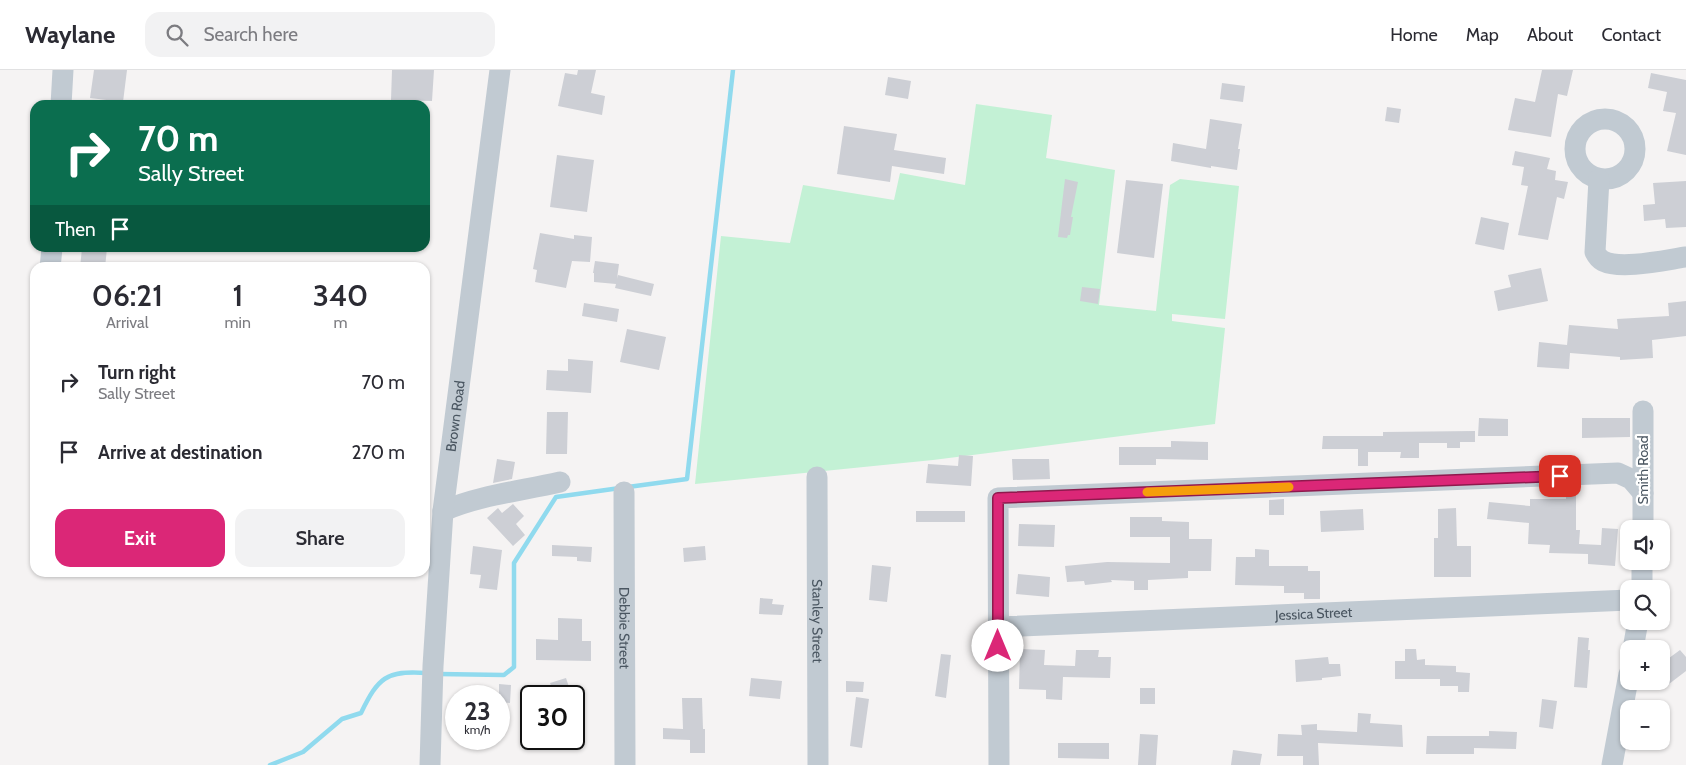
<!DOCTYPE html>
<html lang="en">
<head>
<meta charset="utf-8">
<style>
	:root { --surface:#fff; --page:#f2f2f3; --text:#2b2b33; --muted:#7c7c81; --line:#e1e1e2; --accent:#db2777 }
	body { margin:0; font-family:Cabin,sans-serif; background:var(--page); color:var(--text); height:100vh; display:flex; flex-direction:column; font-size:19px; white-space:nowrap }
	* { box-sizing:border-box; margin:0 }
	p { font-size:16px; color:var(--muted) }
	.icon { flex:none; width:28px; height:28px; fill:none; stroke:currentColor; stroke-width:2; stroke-linecap:round; stroke-linejoin:round }
	.map { position:relative; flex:1; overflow:hidden }
	.details { position:absolute; left:30px; top:192px; width:400px; height:315px; display:flex; flex-direction:column; background:var(--surface); border-radius:15px; box-shadow:0 1px 4px #0004 }
	.details>* { flex:none }
	.guide { position:absolute; left:30px; top:30px; width:400px; height:152px; border-radius:15px; box-shadow:0 1px 4px #0004; background:#0b6e4f; color:#fff; overflow:hidden }
	.buttons { position:absolute; left:1620px; top:450px; display:grid; gap:10px }
	.buttons a { display:grid; place-items:center; width:50px; height:50px; border-radius:10px; background:var(--surface); box-shadow:0 1px 4px #0004; font-size:25px }
	.speed { position:absolute; left:445px; top:615px; display:flex; gap:10px; font-size:25px; font-weight:700; text-align:center }
	.speed>* { display:grid; place-content:center; width:65px; height:65px; border-radius:50%; background:var(--surface); box-shadow:0 1px 4px #0004; line-height:1 }
	.speed small { font-size:12px; font-weight:400 }
	.speed .limit { border:2px solid #111; border-radius:8px; background:#fff; color:#111 }
	.pin { position:absolute; display:grid; place-items:center; width:42px; height:42px; color:#fff; margin:-21px; border-radius:10px; box-shadow:0 2px 8px #0006 }
	.me { position:absolute; width:55px; margin:-28px; rotate:0deg; stroke-linejoin:round; filter:drop-shadow(0 0 4px #0008) }
	.turn { display:flex; align-items:center; gap:18px; height:105px; padding:0 25px; font-size:22px }
	.turn .icon { width:65px; height:65px; stroke-width:2.5 }
	.turn b { display:block; font-size:35px; line-height:42px }
	.then { display:flex; align-items:center; height:48px; padding:0 25px; background:#0003; gap:10px; font-size:19px }
	.eta { display:flex; justify-content:space-evenly; align-items:center; height:85px; text-align:center }
	.eta b { font-size:30px; font-weight:600; line-height:35px }
	.button { display:flex; gap:10px; margin-top:auto; padding:10px 25px }
	.button a { flex:1; height:58px; border-radius:15px; background:var(--accent); color:#fff; font-size:20px; font-weight:600; line-height:58px; text-align:center }
	.button a+a { background:var(--page); color:var(--text) }
	ul { padding:0; list-style:none }
	li { display:flex; align-items:center; gap:15px; height:70px; padding:0 25px }
	li div { flex:1 }
	li b { display:block; font-size:19px }
	li em { font-style:normal }
	header { display:flex; align-items:center; gap:30px; box-sizing:border-box; height:70px; padding:0 25px; background:var(--surface); border-bottom:1px solid var(--line) }
	header strong { font-size:24px }
	nav { display:flex; gap:28px; margin-inline-start:auto; font-size:18px }
	.search { width:350px; height:45px; background:var(--page); display:flex; align-items:center; gap:12px; box-sizing:border-box; padding:0 18px; border-radius:15px; color:var(--muted); font-size:19px }
	.map>svg:first-child { display:block }
	.green { fill:#c3f1d5 }
	.lines { fill:none; stroke-linecap:round; stroke-linejoin:round }
	.stream { stroke:#90daee; stroke-width:4.5 }
	.building { fill:#cdcfd5 }
	.minor { stroke:#c1cad2; stroke-width:21 }
	.route-casing { stroke:#8e194d; stroke-width:12 }
	.route { stroke:#db2777; stroke-width:9 }
	.slow { stroke:#f59e0b; stroke-width:9 }
	.labels { text-anchor:middle; dominant-baseline:central; stroke-width:4.5; stroke-linejoin:round; paint-order:stroke }
	.street-label { font-size:14px; fill:#4a5661; stroke:#fff }
</style>
</head>
<body>
<header>
<strong>Waylane</strong>
<div class="search"><svg class="icon" aria-label="search" viewBox="0 0 24 24"><circle cx="10" cy="10" r="6"/><path d="M15 15l6 6"/></svg>Search here</div>
<nav><a>Home</a><a>Map</a><a>About</a><a>Contact</a></nav>
</header>
<div class="map">
<svg width="1686" height="695" viewBox="0 0 1686 695">
	<rect width="100%" height="100%" fill="#f5f3f3"/>
	<path class="green" d="M976,34L1052,45L1046,88L1115,100L1099,235L1156,241L1170,115L1180,109L1239,116L1225,249L1172,244V251L1225,258L1215,354L933,390L695,414L721,166L790,173L803,115L894,130L900,103L965,115Z"/>
	<g class="lines">
		<path class="stream" d="M628,417L687,409L733,0
			M439,604L504,605L514,597V493L556,427L620,418
			M270,695L303,682L342,649L361,643C378,608 386,600 426,603"/>
	</g>
	<path class="building" d="M94,0H127L123,32L90,28Z
		M392,0H434L432,31L391,30Z
		M578,0H596L591,23L605,26L602,45L558,36L565,3L577,5Z
		M1542,0H1573L1567,26L1558,24L1551,67L1508,60L1515,28L1535,32Z
		M1651,3L1686,10V85L1667,81L1676,43L1663,41L1667,22L1648,18Z
		M888,7L911,11L908,29L885,25Z
		M1222,13L1245,16L1243,32L1220,29Z
		M1387,37L1401,39L1399,53L1385,51Z
		M1210,49L1242,54L1238,79H1240L1237,100L1211,96V98L1171,91L1173,73L1206,79Z
		M844,56L897,64L894,80L946,88L944,104L892,96L890,112L837,104Z
		M1515,81L1550,88L1547,99L1556,101L1555,110L1568,112L1564,129L1557,127L1548,170L1518,165L1528,116L1521,115L1524,97L1512,95Z
		M557,85L594,90L587,142L550,137Z
		M1065,109L1078,112L1071,147H1073L1070,165H1068L1067,168L1058,167Z
		M1126,110L1163,114L1154,188L1117,183Z
		M1686,111V157L1666,158L1665,149L1644,151L1643,135L1655,134L1653,113Z
		M1481,147L1509,153L1504,180L1475,174Z
		M540,163L574,169V165L592,167L590,192L572,191L566,218L535,212L537,200L533,199Z
		M82,178H107L105,198H80Z
		M595,191L619,194L617,209L618,205L654,214L651,226L615,218L616,214L594,212V203H593Z
		M1541,198L1548,231L1498,241L1494,221L1511,217L1508,205Z
		M1082,217L1100,219L1098,234L1080,231Z
		M1686,231V266L1652,270L1653,288L1620,290V287L1570,283L1569,299L1537,297L1539,272L1567,275L1569,255L1618,259L1617,249L1669,246L1668,233Z
		M584,233L619,239L617,252L582,246Z
		M627,259L666,267L659,300L620,292Z
		M568,289L593,291L591,323L546,320L547,300L568,301Z
		M547,342H568L567,384H546Z
		M1479,348L1508,349V366H1478Z
		M1582,348H1630V367L1582,368Z
		M1475,361V372H1460V378H1447V373H1419V388H1400L1401,382H1368V396H1358V379H1322L1323,366H1383V362Z
		M1171,371L1208,372V390L1156,389V395H1119V377H1171Z
		M959,385L973,386L971,416L926,413L928,394L958,396Z
		M497,389L515,392L512,409L493,413Z
		M1012,389H1049L1050,409L1013,410Z
		M1566,421H1576V460H1580L1579,474L1601,475L1602,458L1618,459L1615,496L1588,494V484L1549,483L1550,475L1528,474L1529,453L1487,449L1489,432L1530,436V429H1566Z
		M1284,429V445H1269V430Z
		M513,434L524,446L516,454L525,465L513,476L487,448L498,438L502,443Z
		M1456,438L1457,476H1471V507H1434V468H1438V439Z
		M1363,439L1364,460L1321,462L1320,441Z
		M916,441H965V452H916Z
		M1130,447H1162V451L1189,452V469H1212L1211,501H1188V508L1148,510V520H1134V511L1111,510L1112,512L1085,515L1084,511L1067,512L1065,496L1107,492L1170,493V467H1130Z
		M1019,454L1055,455L1054,477L1018,476Z
		M552,475L592,477L591,492L577,491V487L552,486Z
		M473,476L502,480L497,520L479,518L481,505L470,504Z
		M705,476L706,490L684,492L683,478Z
		M1255,479L1269,480V496H1308V501H1320V529H1304V523H1284V516L1235,515L1236,487H1255Z
		M872,495L891,497L887,532L869,530Z
		M1018,504L1050,507L1049,527L1016,524Z
		M760,528L773,529L772,534L784,535L782,545L759,544Z
		M558,548L582,549V571H591V591L536,590V569L558,570Z
		M1578,567L1589,568L1588,580H1590L1587,618L1574,617Z
		M1020,579L1045,580L1044,595L1075,596L1076,580H1099L1098,587H1111L1110,608L1063,607L1062,630L1046,629V620L1019,619Z
		M1405,579H1416L1417,590L1425,589V595L1456,596V602L1470,603L1469,622H1458V616H1440V609H1395V591H1405Z
		M1680,580L1686,587V601L1669,614L1661,604V594Z
		M941,584L951,585L946,628L935,626Z
		M1328,587L1329,594H1340L1341,606L1322,608V610L1296,612L1295,590Z
		M566,608L572,626H555L550,613Z
		M751,608L782,611L780,629L749,626Z
		M846,611L864,612L863,622H846Z
		M499,614L511,615L510,633L499,632Z
		M1140,618H1155V634H1140Z
		M856,627L869,629L862,678L850,676Z
		M682,628H702L703,659H705V683H690V670L663,669V658L683,659Z
		M1542,629L1557,631L1553,659L1539,657Z
		M1358,643L1371,644L1370,653L1402,655L1403,677L1318,673L1319,695H1303V686H1277L1278,664L1302,665L1301,655L1317,654V660L1357,662Z
		M1489,661L1517,662L1516,679L1474,678V684H1426L1427,666H1489Z
		M1140,664L1158,665L1156,695H1138Z
		M1058,673H1109V689L1058,688Z
		M1233,680L1262,684L1260,695H1231Z"/>
	<g class="lines">
		<g class="minor">
			<path d="M61,35L63,0"/>
			<circle cx="1605" cy="79" r="30"/>
			<path d="M1599,109L1595,182C1597,186 1599,189 1603,191C1621,200 1665,190 1686,187"/>
			<path d="M50,198L52,178"/>
			<path id="s1" d="M817,407L818,695"/>
			<path id="s2" d="M624,422L625,695"/>
			<path d="M443,441C480,425 521,421 560,412"/>
			<path d="M1643,459V341"/>
			<path d="M1642,519V491"/>
			<path id="s3" d="M998,557L1629,530"/>
			<path d="M1633,579L1638,551"/>
			<path id="s4" d="M430,695L433,596L443,441L500,0"/>
			<path d="M999,695L998,428L1618,403L1631,409L1643,423"/>
			<path d="M1612,695L1629,604"/>
		</g>
	</g>
	<g class="lines">
		<g class="route-casing">
			<path id="route" d="M998,576V428L1560,406"/>
		</g>
		<use href="#route" class="route"/>
		<path class="slow" d="M1147,422L1289,417"/>
	</g>
	<g class="labels">
		<g class="street-label">
			<text stroke="none"><textPath href="#s4" startOffset="350">Brown Road</textPath></text>
			<text transform="translate(1643 400) rotate(-90)">Smith Road</text>
			<text stroke="none"><textPath href="#s3" startOffset="316">Jessica Street</textPath></text>
			<text stroke="none"><textPath href="#s1" startOffset="144">Stanley Street</textPath></text>
			<text stroke="none"><textPath href="#s2" startOffset="136">Debbie Street</textPath></text>
		</g>
	</g>
</svg>
<div class="buttons">
<a><svg class="icon" aria-label="sound" viewBox="0 0 24 24"><path d="M4 9h4l5-4v14l-5-4H4zM17 9q2 3 0 6"/></svg></a>
<a><svg class="icon" aria-label="search" viewBox="0 0 24 24"><circle cx="10" cy="10" r="6"/><path d="M15 15l6 6"/></svg></a>
<a>+</a>
<a>−</a>
</div>
<div class="speed"><div>23<small>km/h</small></div><div class="limit">30</div></div>
<div class="pin" style="left:1560px;top:406px;background:#d93025"><svg class="icon" aria-label="arrive" viewBox="0 0 24 24"><path d="M6 21V4h12l-3 4 3 4H6"/></svg></div>
<svg class="me" style="left:998px;top:576px" viewBox="-20 -20 40 40"><circle r="19" fill="#fff"/><path d="M0-13L10 11 0 6-10 11z" fill="#db2777"/></svg>
<div class="guide">
<div class="turn"><svg class="icon" aria-label="right" viewBox="0 0 24 24"><path d="M7 20v-9h11M14 6l5 5-5 5"/></svg><div><b>70 m</b>Sally Street</div></div>
<div class="then">Then<svg class="icon" aria-label="arrive" viewBox="0 0 24 24"><path d="M6 21V4h12l-3 4 3 4H6"/></svg></div>
</div>
<section class="details">
<div class="eta">
<div><b>06:21</b><p>Arrival</p></div>
<div><b>1</b><p>min</p></div>
<div><b>340</b><p>m</p></div>
</div>
<ul>
<li><svg class="icon" aria-label="right" viewBox="0 0 24 24"><path d="M7 20v-9h11M14 6l5 5-5 5"/></svg><div><b>Turn right</b><p>Sally Street</p></div><em>70 m</em></li>
<li><svg class="icon" aria-label="arrive" viewBox="0 0 24 24"><path d="M6 21V4h12l-3 4 3 4H6"/></svg><div><b>Arrive at destination</b></div><em>270 m</em></li>
</ul>
<div class="button"><a>Exit</a><a>Share</a></div>
</section>
</div>
</body>
</html>
